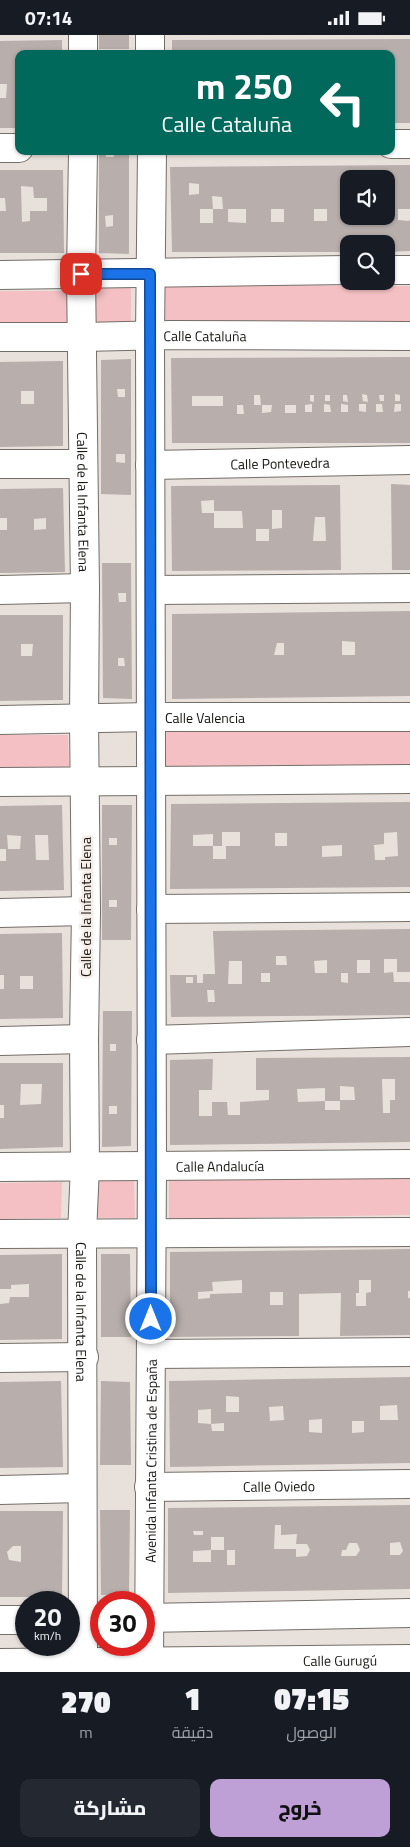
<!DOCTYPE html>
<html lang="ar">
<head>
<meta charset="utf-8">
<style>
	:root { --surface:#171b24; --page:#242831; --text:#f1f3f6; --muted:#9ea1a6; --accent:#bea0d6 }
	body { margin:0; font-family:"Titillium Web",Cairo,sans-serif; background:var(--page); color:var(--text); direction:rtl; height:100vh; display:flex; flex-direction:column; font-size:19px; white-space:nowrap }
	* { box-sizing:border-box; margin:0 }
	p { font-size:16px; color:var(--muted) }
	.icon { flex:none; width:28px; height:28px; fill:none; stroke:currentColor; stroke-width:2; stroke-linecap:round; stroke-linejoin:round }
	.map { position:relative; height:1637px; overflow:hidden; direction:ltr }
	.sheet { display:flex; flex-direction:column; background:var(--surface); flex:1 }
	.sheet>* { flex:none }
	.banner { position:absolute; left:15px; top:15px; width:380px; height:105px; border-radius:10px; box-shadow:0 1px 4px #0004; direction:rtl; background:#00695c; color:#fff; overflow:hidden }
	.controls { position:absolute; left:340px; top:135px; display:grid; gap:10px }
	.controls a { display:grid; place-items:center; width:55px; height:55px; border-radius:10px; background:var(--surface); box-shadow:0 1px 4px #0004; font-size:25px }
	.speed { position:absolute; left:15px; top:1556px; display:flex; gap:10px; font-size:25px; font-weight:700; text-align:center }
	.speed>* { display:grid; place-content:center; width:65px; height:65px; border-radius:50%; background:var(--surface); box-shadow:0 1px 4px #0004; line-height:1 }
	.speed small { font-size:12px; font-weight:400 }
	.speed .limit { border:8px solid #d22; background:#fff; color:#111 }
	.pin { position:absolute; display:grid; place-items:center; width:42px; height:42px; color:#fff; margin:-21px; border-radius:10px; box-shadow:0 2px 8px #0006 }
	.me { position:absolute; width:55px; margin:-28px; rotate:0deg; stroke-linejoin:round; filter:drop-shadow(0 0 4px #0008) }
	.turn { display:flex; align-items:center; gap:18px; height:105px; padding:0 20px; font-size:22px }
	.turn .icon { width:65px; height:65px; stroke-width:2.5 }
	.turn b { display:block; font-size:35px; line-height:42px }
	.eta { display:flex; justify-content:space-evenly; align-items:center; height:85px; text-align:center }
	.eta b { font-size:30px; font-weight:800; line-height:35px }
	.action { display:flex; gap:10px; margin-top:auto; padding:10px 20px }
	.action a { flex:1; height:58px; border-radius:10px; background:var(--accent); color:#111; font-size:20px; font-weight:800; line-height:58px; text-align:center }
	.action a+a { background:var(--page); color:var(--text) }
	.status { display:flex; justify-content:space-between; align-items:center; height:35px; padding:0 25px; background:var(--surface); direction:ltr }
	.status svg { height:14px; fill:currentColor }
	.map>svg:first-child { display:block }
	.green { fill:#f4c0c3 }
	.building { fill:#b8afac; fill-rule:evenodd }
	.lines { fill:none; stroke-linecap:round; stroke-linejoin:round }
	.minor-casing { stroke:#746e69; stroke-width:30 }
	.minor { stroke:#fff; stroke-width:28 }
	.route-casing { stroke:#114b97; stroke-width:12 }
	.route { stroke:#1a73e8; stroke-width:9 }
	.labels { text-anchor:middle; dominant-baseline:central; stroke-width:5; stroke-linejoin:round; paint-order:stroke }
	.street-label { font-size:14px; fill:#181513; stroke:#f5ede8 }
</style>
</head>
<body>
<div class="status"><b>07:14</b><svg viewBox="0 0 49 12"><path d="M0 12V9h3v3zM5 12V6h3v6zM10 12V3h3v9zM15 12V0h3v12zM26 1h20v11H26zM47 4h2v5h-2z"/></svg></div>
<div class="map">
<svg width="410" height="1637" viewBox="0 0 410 1637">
	<rect width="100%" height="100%" fill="#e8e0db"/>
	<path class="green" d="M161,250L410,251V288L161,290Z
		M92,252H131V290H92Z
		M0,256H69L70,292L0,293Z
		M410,695V733L163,735V697Z
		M0,700H68L69,735L0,736Z
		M410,1142V1180L169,1184V1145Z
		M134,1145L135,1183H98V1146Z
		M62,1147L61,1183L0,1184V1148Z"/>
	<path class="building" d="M99,0H129V14H99Z
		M410,4V88H391V19H172V5Z
		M62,5V19H19V93H0V63H6L7,49H0V6Z
		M99,116H106V122H114L113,116H129V219L99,218ZM113,180V191L106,192L105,181Z
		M410,130V174H398V185L409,186L410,184V216L386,217V209H349V217H172L170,132ZM349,144H386V181H368V185H355V181H349ZM189,148L199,149V159L189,160ZM212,161L222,162L223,174H213V188H200V174H213ZM228,174H246V188L228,187ZM271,174H284V187H271ZM314,174H327V186H314Z
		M0,135H63L64,218H0V176H6L5,163H0ZM21,151L33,152L34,163H47V176H30V186L22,187Z
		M410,322V408H172L171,323ZM362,359L367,360L368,367L363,366ZM395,359L400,360V366H395ZM254,360H260L261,370H254ZM310,360H314V367L310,366ZM325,360H330V366H325ZM343,360H347L348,367L343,366ZM379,360H384V366H380ZM192,361H223V371H192ZM312,369V377H305V370ZM324,369L330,370L331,377H324ZM341,369L348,370V377H341ZM359,369H366V377L359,376ZM376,369H382L383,377H376ZM395,369H401V376L394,377ZM237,370H243L244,379H237ZM262,370H272L271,377L262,378ZM285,370H296V378H285Z
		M131,324V460L101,459V325ZM117,354H125V362H118ZM116,419H125V428L116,427Z
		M63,326V411L0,412V327ZM21,356H34V369H21Z
		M391,449L410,450V535H392Z
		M340,450L341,535L172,536L171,451ZM214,465V476H242L243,493H214V478H202L201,466ZM272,475H282V493L272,494ZM315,482H325L326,506H313ZM256,494H269V506H256Z
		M63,453L65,537L0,538V495H7V483H0V454ZM46,483V494L34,495V484Z
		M102,528H131L132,664L103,663ZM118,558H126V567H119ZM118,623H124L125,631H118Z
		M410,576V661L172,664V579ZM342,606L355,607V620H342ZM277,608H284V620H274Z
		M0,580H63V665L0,666ZM21,609H33L32,621H21Z
		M410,767V852L170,854L171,769ZM222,797H240V811H226V824H213V811H193V800L213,799V811H222ZM397,797L398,821L385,822V825H375L374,810L384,809V798ZM275,798H287V811H275ZM342,810V821L322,822V811Z
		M62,770L64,855L0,856V826H6V814H0V771ZM7,800L21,801L20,814H8ZM35,800H48L49,825H36Z
		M102,770H132L131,905H102ZM109,803H117V810H109ZM109,865H117V872H109Z
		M410,894V937H397V924H384V938L393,937L394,947H410V980L171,982L170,940H197V948H203V939H215L213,896ZM276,921H286L287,930H276ZM327,925V938H315L314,926ZM357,925H370V938H357ZM229,926H242V949H228ZM261,938H270V947H261ZM341,938H348V948L341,947ZM186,942H193V948H186ZM207,955H214L215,967H208Z
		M62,898L63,983L0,984V954H4V940H0V899ZM20,941H33V954H20Z
		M103,976H132L131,1111L102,1112ZM110,1009H116V1016H110ZM109,1071H117V1079H109Z
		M410,1022V1107L170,1110V1025L213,1024L212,1055H199V1081H212V1067H227L228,1080H240V1067L269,1065V1055H256V1023ZM382,1044H395V1065H390V1078H383ZM340,1051L354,1052L355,1065H340ZM325,1053V1066H340V1075H325V1066L298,1067L297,1054Z
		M0,1028H63V1112L0,1114V1083H4V1070H0ZM21,1049H42L41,1069L20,1070Z
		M410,1214V1256H408V1263H410V1300L340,1301L341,1258L299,1259V1301L170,1302V1217ZM242,1245V1258L210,1259V1263L198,1264V1257L213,1256L212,1247ZM359,1245H371V1257L366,1258V1271H356V1258H359ZM270,1257H283V1270H270Z
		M62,1219V1304L0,1305V1269L9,1268L10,1262H29V1249L11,1250V1254H0V1220Z
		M101,1219H130L131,1302H101Z
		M410,1342V1428L170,1432L169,1346ZM226,1361L239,1362V1377H226ZM397,1370L398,1385H380V1371ZM283,1371L284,1385L270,1386L269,1372ZM211,1374V1389L224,1388V1396H212L211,1389L198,1388V1375ZM322,1384V1398L309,1397V1385ZM352,1386H364V1397L352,1398Z
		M61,1346L63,1432L0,1433V1347Z
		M101,1346L130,1347L131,1430H100Z
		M410,1470V1554L168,1558V1473ZM275,1490H281V1500L297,1499L296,1509H307L310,1515L307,1521L296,1522V1514H274ZM193,1496H203V1500H194ZM211,1502H224V1515H211V1527H193V1516L211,1515ZM400,1507L403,1516L400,1520H390V1508ZM349,1508H357L360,1515L356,1521H341L342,1515H346ZM227,1515H235V1530H227Z
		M100,1475H130L129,1559L101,1560Z
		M0,1476H63L62,1562H0ZM13,1511H21V1527L9,1525L7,1517Z"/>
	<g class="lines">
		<g class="minor-casing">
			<g id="minor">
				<path d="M150,0V19"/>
				<path d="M83,19V0"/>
				<path d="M391,109H410"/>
				<path d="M0,113H19"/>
				<path id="s1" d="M83,116L81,239L85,553L84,684L86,876L84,1004L85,1131L82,1199L83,1627"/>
				<path d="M386,235H410"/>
				<path d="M0,240L349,235"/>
				<path id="s2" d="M0,302H82L171,300L410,301"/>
				<path d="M0,429H82"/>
				<path id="s3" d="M150,430L410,425"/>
				<path d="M0,555L85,553"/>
				<path d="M151,555L410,553"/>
				<path id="s4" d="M0,685L151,682H410"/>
				<path d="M0,747L410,744"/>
				<path d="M151,874L410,872"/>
				<path d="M0,878L86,876"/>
				<path d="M151,1005L410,997"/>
				<path d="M0,1006L84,1004"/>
				<path id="s5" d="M0,1132L410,1129"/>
				<path d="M0,1199L410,1197"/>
				<path d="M151,1319L410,1317"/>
				<path d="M0,1323L84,1322"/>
				<path id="s6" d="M149,1452L410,1449"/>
				<path d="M0,1455L82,1453"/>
				<path d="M144,1583L410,1578"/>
				<path d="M0,1585H26"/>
				<path id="s7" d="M149,1625L152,1132L150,300L152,116"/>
				<path id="s8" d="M0,1628L410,1624"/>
			</g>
		</g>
		<use href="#minor" class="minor"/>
	</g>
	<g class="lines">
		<g class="route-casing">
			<path id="route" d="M81,239H150L151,1284"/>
		</g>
		<use href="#route" class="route"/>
	</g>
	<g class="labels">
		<g class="street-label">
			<text stroke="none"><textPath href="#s2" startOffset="205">Calle Cataluña</textPath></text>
			<text stroke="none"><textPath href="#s3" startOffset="130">Calle Pontevedra</textPath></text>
			<text stroke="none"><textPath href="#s1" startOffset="351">Calle de la Infanta Elena</textPath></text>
			<text stroke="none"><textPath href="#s4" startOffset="205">Calle Valencia</textPath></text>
			<text transform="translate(85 872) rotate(-90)">Calle de la Infanta Elena</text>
			<text stroke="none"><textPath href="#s5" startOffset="220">Calle Andalucía</textPath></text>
			<text stroke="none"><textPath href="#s1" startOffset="1161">Calle de la Infanta Elena</textPath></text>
			<text stroke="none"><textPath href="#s7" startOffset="199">Avenida Infanta Cristina de España</textPath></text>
			<text stroke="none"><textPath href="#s6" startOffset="130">Calle Oviedo</textPath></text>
			<text stroke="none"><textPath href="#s8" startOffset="340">Calle Gurugú</textPath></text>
		</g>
	</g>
</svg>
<div class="controls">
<a><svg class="icon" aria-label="sound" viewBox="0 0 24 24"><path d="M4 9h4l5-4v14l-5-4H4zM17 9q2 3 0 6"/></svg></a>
<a><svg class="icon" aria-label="search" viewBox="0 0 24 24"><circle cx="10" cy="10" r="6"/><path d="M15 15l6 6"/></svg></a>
</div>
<div class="speed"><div>20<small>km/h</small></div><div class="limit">30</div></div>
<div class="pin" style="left:81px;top:239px;background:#d93025"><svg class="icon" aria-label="arrive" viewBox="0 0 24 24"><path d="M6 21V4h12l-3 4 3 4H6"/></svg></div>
<svg class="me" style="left:151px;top:1284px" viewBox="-20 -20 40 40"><circle r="17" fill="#1a73e8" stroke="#fff" stroke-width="3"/><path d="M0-11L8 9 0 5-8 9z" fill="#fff"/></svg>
<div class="banner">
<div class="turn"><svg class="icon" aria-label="left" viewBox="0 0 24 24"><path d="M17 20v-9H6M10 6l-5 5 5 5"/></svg><div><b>250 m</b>Calle Cataluña</div></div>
</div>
</div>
<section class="sheet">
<div class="eta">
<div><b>07:15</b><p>الوصول</p></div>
<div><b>1</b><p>دقيقة</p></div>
<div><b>270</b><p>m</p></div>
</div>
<div class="action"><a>خروج</a><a>مشاركة</a></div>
</section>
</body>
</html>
